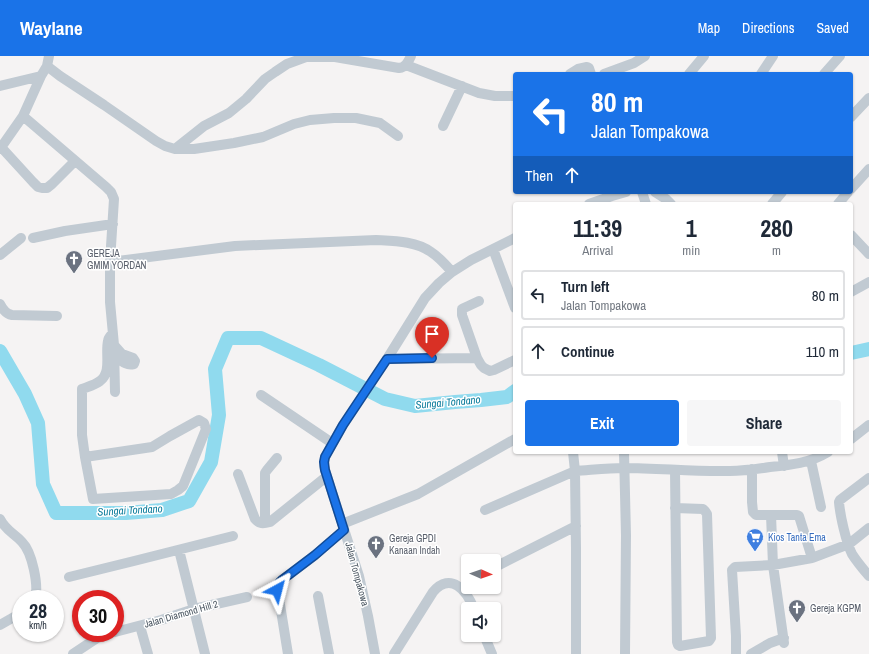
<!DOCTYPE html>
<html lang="en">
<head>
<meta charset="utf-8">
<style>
	:root { --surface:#fff; --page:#f6f6f7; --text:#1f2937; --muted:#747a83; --line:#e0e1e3; --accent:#1a73e8 }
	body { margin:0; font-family:"Archivo Narrow",sans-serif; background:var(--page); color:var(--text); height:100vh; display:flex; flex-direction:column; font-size:15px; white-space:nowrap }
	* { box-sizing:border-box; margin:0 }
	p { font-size:13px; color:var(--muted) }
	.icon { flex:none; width:22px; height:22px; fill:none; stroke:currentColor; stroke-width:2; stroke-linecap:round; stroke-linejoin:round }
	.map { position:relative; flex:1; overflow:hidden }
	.drawer { position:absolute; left:513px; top:146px; width:340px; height:252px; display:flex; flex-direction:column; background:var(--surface); border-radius:4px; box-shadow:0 1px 3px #0004 }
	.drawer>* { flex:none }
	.hud { position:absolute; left:513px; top:16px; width:340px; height:122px; border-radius:4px; box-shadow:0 1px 3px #0004; background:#1a73e8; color:#fff; overflow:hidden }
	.needle { width:26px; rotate:92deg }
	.buttons { position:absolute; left:461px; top:498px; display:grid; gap:8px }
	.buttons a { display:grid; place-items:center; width:40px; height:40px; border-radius:4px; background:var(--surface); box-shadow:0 1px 3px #0004; font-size:20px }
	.speed { position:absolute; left:12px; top:534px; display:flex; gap:8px; font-size:20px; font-weight:700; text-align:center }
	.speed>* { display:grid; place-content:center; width:52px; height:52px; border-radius:50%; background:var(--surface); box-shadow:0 1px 3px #0004; line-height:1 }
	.speed small { font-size:10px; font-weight:400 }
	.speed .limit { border:6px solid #d22; background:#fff; color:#111 }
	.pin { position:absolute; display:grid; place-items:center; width:34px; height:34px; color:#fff; margin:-41px -17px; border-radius:50% 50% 50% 0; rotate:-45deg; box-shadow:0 0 4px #0007 }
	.pin .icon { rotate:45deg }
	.me { position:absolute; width:44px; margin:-22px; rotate:38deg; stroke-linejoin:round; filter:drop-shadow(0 0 3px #0008) }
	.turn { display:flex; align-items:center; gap:14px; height:84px; padding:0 12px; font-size:18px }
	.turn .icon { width:52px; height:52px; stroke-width:2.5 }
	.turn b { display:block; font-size:28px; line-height:34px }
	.then { display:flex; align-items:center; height:38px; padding:0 12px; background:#0003; gap:8px; font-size:15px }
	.eta { display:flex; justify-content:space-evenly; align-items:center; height:68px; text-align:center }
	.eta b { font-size:24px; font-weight:800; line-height:28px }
	.cta { display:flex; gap:8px; margin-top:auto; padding:8px 12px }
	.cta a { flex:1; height:46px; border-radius:4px; background:var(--accent); color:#fff; font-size:16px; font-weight:800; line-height:46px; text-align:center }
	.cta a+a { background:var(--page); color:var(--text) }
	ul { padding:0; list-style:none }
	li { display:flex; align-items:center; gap:12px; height:50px; margin:0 8px 6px; padding:0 4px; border:2px solid var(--line); border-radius:4px }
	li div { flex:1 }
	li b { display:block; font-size:15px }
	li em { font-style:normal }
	header { display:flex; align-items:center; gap:24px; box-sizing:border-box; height:56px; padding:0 20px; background:var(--accent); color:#fff }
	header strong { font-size:19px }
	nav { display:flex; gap:22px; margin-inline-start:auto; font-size:14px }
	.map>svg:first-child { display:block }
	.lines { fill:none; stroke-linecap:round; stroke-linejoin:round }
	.river { stroke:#90daee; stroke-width:14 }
	.minor { stroke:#c1cad2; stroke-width:10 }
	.route-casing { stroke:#114b97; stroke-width:10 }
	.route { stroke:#1a73e8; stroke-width:7 }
	.labels { text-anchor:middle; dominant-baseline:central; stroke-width:3; stroke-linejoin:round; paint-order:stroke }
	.worship-label { font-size:10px; fill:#5b616d; stroke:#fff; text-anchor:start }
	.shop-label { font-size:10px; fill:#366cbe; stroke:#fff; text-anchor:start }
	.street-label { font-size:10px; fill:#4a5661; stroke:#fff }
	.water-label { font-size:11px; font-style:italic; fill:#0c7c9b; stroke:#fff }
</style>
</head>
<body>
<header>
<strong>Waylane</strong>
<nav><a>Map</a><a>Directions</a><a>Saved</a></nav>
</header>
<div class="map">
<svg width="869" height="598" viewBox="0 0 869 598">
	<rect width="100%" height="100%" fill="#f5f3f3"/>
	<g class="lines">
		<path class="river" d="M0,295L25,338L38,367L43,428L56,457H126L162,454L189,445L211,406L219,359L215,313L228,282H261L319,309L385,343L415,350L455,346L481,344L507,341L515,335
			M851,297L869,293"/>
		<path class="minor" d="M406,9L479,37L495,40H515
			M47,10L60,20L104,49L156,85L165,90L175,93H194L234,87L263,81L294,68L310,64L334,62H356L380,67L398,80
			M570,18L578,13L587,11L589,12L591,18
			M604,18L634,7L645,0
			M689,18L704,0
			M761,18L773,0
			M824,18L840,0
			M0,30L41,20
			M23,60L106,131L111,136L114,143L110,206V246L114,289L115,336
			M851,61L869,42
			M443,70L462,30
			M1,91L33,126L38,131L42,132H47L52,128L75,105
			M0,93L23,60L41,20L47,10L49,0
			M175,93L204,70L229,57L246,43L265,23L275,16L287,8L306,1H335L399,12C406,11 408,6 411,0
			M851,133L869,113
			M642,136L646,148
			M655,136L666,143L671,148
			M589,148L612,140L626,136
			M772,148L782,136
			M838,148L848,136
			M851,179L869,198
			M33,182L65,175L113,168
			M493,193L515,252
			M0,199L21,182
			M110,206L235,190L376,184C394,185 416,185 431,196C439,201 446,209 452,216
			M851,236L869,226
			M479,245L464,252L462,253V259L477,302L481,309L484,312L490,315L494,314L515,304
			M0,248C3,254 6,258 12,259L57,260
			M114,299C121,304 125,310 134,308L135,305L133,302L122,298L114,289
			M387,303L477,302
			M261,339L332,387
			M851,383L869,369
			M573,396L575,415C591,414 608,412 624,412C659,412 695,416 730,415C744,415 757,413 770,411C791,409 810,407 828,396
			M624,396L626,479L625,598
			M782,396L784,410
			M85,401L93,443L171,438L178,434L183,430L206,373L204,367L199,364L170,380L152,391L85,401L82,379V333C87,331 95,329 100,325C112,316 105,298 108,285C108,282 111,279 113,277
			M811,405L821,451
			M752,413V446L753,456L756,459H771L773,509L784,587
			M238,418L255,463C259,468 263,468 270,466L326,421
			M869,422L840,444L839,446C840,459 846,486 852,498C857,506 863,513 869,520
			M675,452L703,453L705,455L707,458L711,582L709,585L680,590L678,589L677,586L675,414
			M485,454L575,415L576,492V598
			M771,459H797L799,460L812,502L849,488L869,472
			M0,463C6,475 14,477 22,486C32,496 39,529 35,543
			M265,467V417L267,414L277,402
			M342,468L418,438L515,383
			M179,494L205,598
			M499,509L576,470
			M69,521L134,505L233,480
			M318,540L329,598
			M0,569L21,557
			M140,570L148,598
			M115,576L161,564L194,553L247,541
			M484,579L492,598
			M73,598L97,582L111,577
			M288,598L278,536L279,527L282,524L315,499L344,474
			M375,598L368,560L359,520L325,414L324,410L325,401L343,369L387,303L425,242L439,227L452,216L471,204L515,182
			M394,598L433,536C451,515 467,535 474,553
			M736,598V580L732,514L735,511L773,509L812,502
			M751,598L770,587L784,582"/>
	</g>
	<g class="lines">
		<g class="route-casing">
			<path id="route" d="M277,534L279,527L282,524L315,499L344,474L325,414L324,406L325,401L343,369L387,303L432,302"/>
		</g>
		<use href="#route" class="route"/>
	</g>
	<defs>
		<g id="church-pin" transform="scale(0.9)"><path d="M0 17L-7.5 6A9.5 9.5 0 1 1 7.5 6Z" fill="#6b7280" stroke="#fff"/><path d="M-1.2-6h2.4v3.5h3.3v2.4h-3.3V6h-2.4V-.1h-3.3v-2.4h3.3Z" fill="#fff"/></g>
		<g id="supermarket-pin" transform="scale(0.9)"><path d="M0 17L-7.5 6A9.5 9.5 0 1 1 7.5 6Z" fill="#3f7fe0" stroke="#fff"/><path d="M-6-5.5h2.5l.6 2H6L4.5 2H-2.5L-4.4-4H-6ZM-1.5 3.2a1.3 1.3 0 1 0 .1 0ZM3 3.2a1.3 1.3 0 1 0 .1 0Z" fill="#fff"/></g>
	</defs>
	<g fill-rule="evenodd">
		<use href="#church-pin" x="74" y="203"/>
		<use href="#supermarket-pin" x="755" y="481"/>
		<use href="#church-pin" x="376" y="488"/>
		<use href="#church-pin" x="797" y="552"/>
	</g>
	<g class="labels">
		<g class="worship-label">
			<text x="87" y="197">GEREJA<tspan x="87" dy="12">GMIM YORDAN</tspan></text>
			<text x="389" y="482">Gereja GPDI<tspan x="389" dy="12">Kanaan Indah</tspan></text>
			<text x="810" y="552">Gereja KGPM</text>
		</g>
		<g class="shop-label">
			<text x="768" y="481">Kios Tanta Ema</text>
		</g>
		<g class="street-label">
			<text transform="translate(357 518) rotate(75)">Jalan Tompakowa</text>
			<text transform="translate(181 558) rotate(-16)">Jalan Diamond Hill 2</text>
		</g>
		<g class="water-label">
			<text transform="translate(448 346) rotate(-5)">Sungai Tondano</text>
			<text transform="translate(130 454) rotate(-3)">Sungai Tondano</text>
		</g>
	</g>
</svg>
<div class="buttons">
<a><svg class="needle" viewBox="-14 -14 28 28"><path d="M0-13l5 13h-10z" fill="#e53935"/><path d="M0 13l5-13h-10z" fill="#747a83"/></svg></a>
<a><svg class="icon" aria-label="sound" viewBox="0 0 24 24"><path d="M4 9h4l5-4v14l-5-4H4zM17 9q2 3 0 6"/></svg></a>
</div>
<div class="speed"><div>28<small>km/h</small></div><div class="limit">30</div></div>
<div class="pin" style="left:432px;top:302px;background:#d93025"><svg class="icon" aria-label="arrive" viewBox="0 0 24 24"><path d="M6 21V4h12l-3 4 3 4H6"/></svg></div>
<svg class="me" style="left:277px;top:534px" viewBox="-20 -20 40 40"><path d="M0-17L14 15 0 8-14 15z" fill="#1a73e8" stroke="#fff" stroke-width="4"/></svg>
<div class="hud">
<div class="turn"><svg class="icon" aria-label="left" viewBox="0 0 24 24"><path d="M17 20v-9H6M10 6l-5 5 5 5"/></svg><div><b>80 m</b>Jalan Tompakowa</div></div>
<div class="then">Then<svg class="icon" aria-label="ahead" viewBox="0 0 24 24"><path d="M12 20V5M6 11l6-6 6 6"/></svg></div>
</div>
<section class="drawer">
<div class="eta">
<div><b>11:39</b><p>Arrival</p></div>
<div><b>1</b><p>min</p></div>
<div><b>280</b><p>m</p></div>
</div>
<ul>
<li><svg class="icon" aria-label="left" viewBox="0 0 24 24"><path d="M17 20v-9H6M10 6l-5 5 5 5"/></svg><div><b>Turn left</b><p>Jalan Tompakowa</p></div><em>80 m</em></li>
<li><svg class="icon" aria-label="ahead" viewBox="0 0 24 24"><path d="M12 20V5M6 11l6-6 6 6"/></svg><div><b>Continue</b></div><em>110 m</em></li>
</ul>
<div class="cta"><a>Exit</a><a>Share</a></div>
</section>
</div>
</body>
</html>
